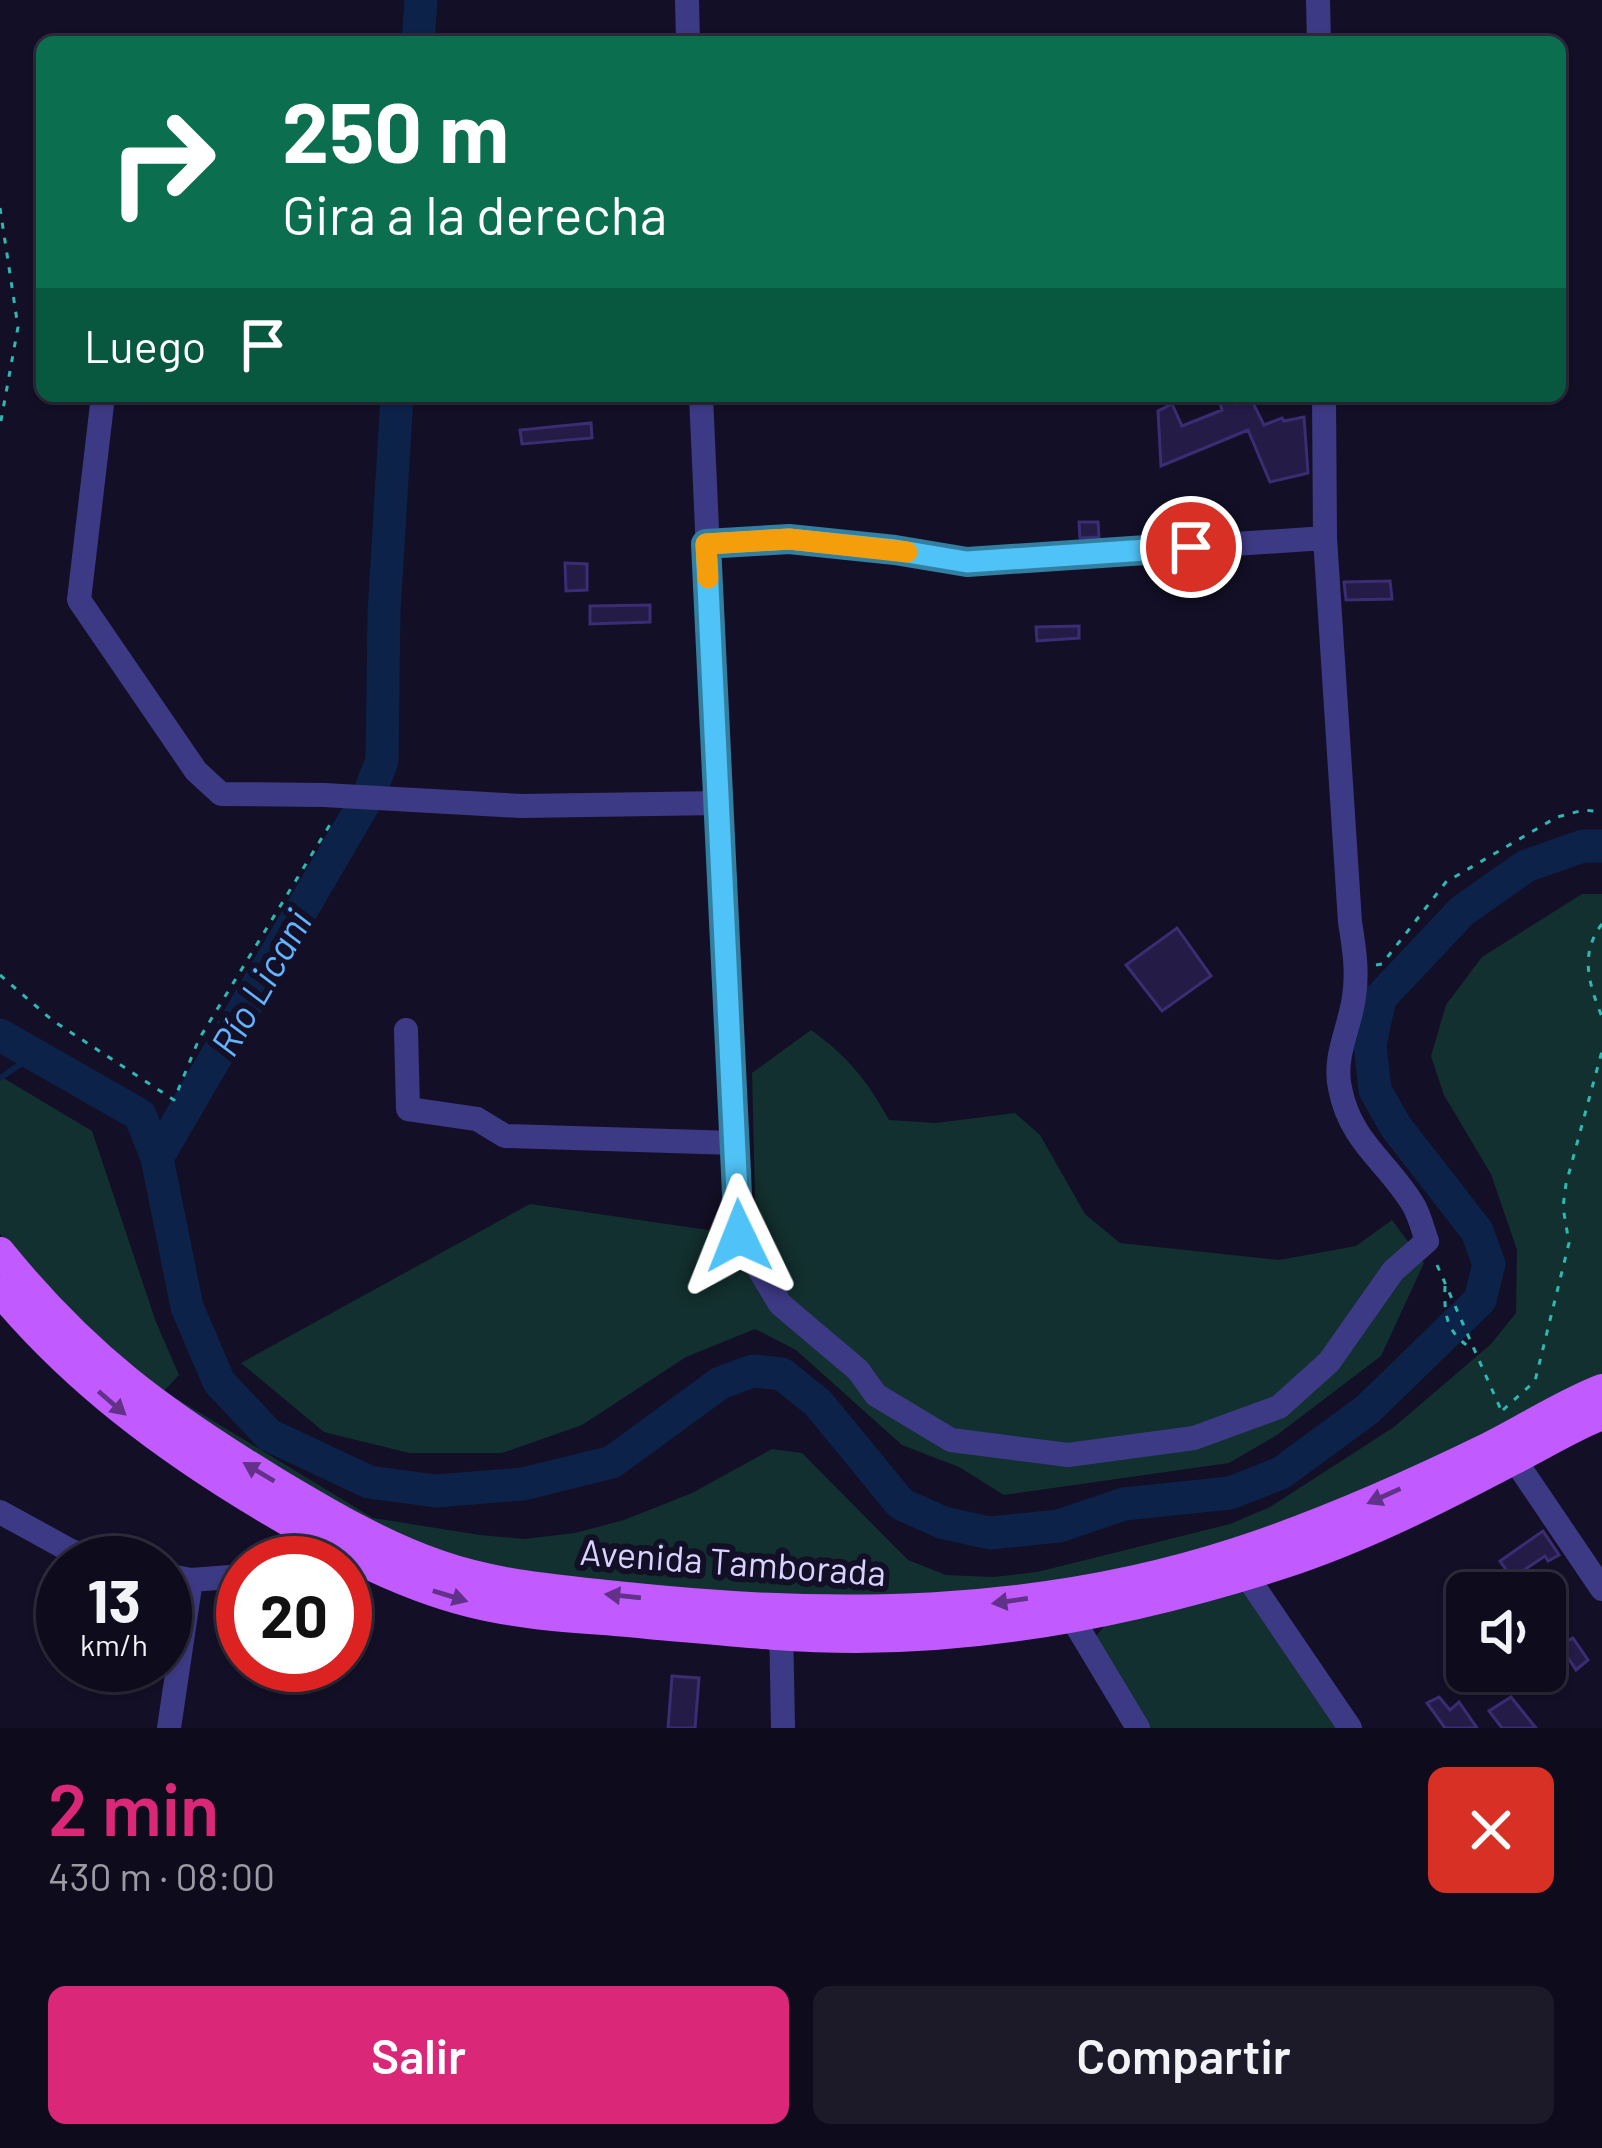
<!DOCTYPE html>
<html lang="es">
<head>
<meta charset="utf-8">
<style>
	:root { --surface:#0e0b1c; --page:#1c1929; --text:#f1f3f6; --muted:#9b9ba3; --line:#2e2b3b; --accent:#db2777 }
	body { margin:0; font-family:Barlow,sans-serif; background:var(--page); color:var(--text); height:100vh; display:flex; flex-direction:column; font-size:45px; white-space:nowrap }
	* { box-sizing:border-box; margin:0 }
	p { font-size:39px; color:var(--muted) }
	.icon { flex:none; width:66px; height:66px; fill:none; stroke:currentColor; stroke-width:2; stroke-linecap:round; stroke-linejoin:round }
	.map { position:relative; height:1728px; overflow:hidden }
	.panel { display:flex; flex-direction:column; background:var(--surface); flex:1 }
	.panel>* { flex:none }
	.top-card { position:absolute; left:36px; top:36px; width:1530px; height:366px; border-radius:18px; box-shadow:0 3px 9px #0004,0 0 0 3px var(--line); background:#0b6e4f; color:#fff; overflow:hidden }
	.buttons { position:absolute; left:1446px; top:1572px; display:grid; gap:24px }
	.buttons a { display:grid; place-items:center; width:120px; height:120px; border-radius:18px; background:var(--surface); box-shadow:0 3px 9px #0004,0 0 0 3px var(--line); font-size:60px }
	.speed { position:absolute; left:36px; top:1536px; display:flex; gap:24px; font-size:60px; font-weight:700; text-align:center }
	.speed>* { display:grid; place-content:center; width:156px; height:156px; border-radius:50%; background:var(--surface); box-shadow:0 3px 9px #0004,0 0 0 3px var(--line); line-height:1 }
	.speed small { font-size:30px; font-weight:400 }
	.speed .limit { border:18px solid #d22; background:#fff; color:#111 }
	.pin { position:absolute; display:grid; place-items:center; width:102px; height:102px; color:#fff; margin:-51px; border:6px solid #fff; border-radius:50%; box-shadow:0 3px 12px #0007 }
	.me { position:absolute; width:132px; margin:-66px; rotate:358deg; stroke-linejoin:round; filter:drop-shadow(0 0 9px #0008) }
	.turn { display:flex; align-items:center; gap:42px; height:252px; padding:0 48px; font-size:54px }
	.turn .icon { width:156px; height:156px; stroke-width:2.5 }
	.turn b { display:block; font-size:84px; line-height:102px }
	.then { display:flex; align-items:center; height:114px; padding:0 48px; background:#0003; gap:24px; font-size:45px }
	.round { display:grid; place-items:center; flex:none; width:126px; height:126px; border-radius:18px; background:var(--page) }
	.summary { display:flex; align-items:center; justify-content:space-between; height:204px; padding:0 48px }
	h1 { font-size:72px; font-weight:600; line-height:90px; color:var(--accent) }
	.action { display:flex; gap:24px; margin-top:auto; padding:24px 48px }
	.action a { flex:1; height:138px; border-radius:18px; background:var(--accent); color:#fff; font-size:48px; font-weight:600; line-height:138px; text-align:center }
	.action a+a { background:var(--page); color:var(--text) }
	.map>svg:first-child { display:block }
	.green { fill:#12302f }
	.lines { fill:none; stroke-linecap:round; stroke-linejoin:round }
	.stream { stroke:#0c2248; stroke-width:6 }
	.river { stroke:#0c2248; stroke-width:33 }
	.building { fill:#241b47; stroke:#3b2d73; stroke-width:3 }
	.path { stroke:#2fb8b0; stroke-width:3; stroke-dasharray:6 9; stroke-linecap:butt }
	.minor { stroke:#3d3a85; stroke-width:24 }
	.major { stroke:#c25bff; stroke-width:30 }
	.oneway { fill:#623188 }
	.route-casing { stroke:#337fa1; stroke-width:30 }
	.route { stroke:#4fc3f7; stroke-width:21 }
	.slow { stroke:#f59e0b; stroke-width:21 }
	.labels { text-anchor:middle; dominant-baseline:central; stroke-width:12; stroke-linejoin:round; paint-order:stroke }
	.street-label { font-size:36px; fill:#d9d4ff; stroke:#130f26 }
	.water-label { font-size:39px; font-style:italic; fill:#62b6ff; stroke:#130f26 }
</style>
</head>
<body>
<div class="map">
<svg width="1602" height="1728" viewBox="0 0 1602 1728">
	<rect width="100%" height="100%" fill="#130f26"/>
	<path class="green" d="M1582,894H1602V1378L1432,1465L1199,1553L1022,1589L766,1599L507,1571L458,1560L336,1509L130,1373L35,1279L0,1234V1076L92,1131L156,1322L179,1375L164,1391L373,1518L480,1535L524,1539L575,1533L624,1520L692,1493L772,1449L802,1453L908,1560L946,1575L993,1577L1037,1572L1230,1524L1270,1507L1394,1427L1491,1344L1516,1313L1517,1250L1491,1174L1444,1095L1431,1056L1446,1005L1482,957Z
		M811,1030C847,1056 868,1081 889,1120L936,1123L1015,1113L1040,1135L1085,1214L1120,1243L1279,1260L1356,1246L1392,1220L1424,1263L1381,1356L1277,1435L1229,1463L1004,1495L959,1467L902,1445L796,1350L755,1329L686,1357L582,1425L502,1453H409L324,1432L241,1363L530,1204L756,1237L752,1073Z
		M1250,1590L1342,1728H1148L1095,1638L1104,1626L1199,1600Z"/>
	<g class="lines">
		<path class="stream" d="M0,1078L34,1055"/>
		<path class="river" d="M418,42L421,0
			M372,786L382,761L384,613L397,396
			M0,1035L140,1115L157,1158L187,1307L219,1382L269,1435L369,1482L436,1491L523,1484L612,1462L720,1383L753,1371L782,1374L818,1403L901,1504L944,1523L990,1533L1059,1526L1124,1504L1230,1493L1281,1473L1368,1409L1480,1300L1489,1264L1477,1231L1396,1127L1375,1090L1370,1044L1380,998L1462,911L1526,866L1583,846H1602
			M157,1158L363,805"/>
	</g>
	<path class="building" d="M1228,396H1234L1237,404L1251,399L1264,425L1282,418L1284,421L1304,417L1308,473L1270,482L1248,430L1161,466L1158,411L1172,404L1182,426L1222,410L1219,400Z
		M591,423L592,438L522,444L520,430Z
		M1079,522H1098L1099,537L1080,538Z
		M565,563L587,564V590L566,591Z
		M1390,581L1392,599L1346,600L1344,582Z
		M650,605V622L590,624V606Z
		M1079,626V638L1037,641L1036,627Z
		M1177,928L1211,976L1162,1011L1126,965Z
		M1543,1531L1559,1555L1548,1561L1545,1556L1512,1578L1500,1561Z
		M1573,1638L1588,1660L1576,1670L1560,1645Z
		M672,1676L699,1678L695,1728H668Z
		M1439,1697L1450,1710L1459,1702L1477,1728H1445L1427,1703Z
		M1511,1697L1536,1728H1502L1489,1711Z"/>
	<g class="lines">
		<path class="path" d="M0,208L18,327L0,426
			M1602,924C1579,954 1589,984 1602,1017
			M1376,965L1382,964L1446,882L1557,817L1584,810L1602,812
			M0,975L52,1020L174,1100L199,1039L334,818
			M1437,1265L1501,1410
			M1445,1286C1444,1315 1446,1332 1472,1349
			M1503,1410L1535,1381L1569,1243L1563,1207L1566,1184L1602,1051"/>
		<path class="minor" d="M687,0L688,42
			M1318,0L1319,42
			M103,396L79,600L196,771L221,794L324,795L521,806L721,803
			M701,396L739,1236L780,1304L858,1370L876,1395L951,1440L1068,1455L1194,1438L1279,1407L1329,1362L1393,1271L1427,1241C1423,1230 1420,1217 1414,1206C1388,1162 1350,1142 1340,1088C1333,1056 1350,1028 1354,997C1358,971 1354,947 1350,922L1325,538L1324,396
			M706,544L789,539L895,550L967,562L1325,538
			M406,1030L408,1109L477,1119L505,1136L735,1143
			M1506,1447L1602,1589
			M0,1512L71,1551L112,1563
			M165,1575L191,1580L243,1576
			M1246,1575L1350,1728
			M1072,1618L1138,1728
			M781,1622L783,1728
			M169,1728L191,1580"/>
		<path class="major" d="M0,1252C85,1357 162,1413 277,1483C329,1514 381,1545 439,1565C499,1586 563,1590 626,1597C832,1619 1039,1617 1238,1552C1324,1524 1407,1487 1489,1447C1527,1428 1563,1404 1602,1389
			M0,1291C74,1380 165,1448 264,1507C329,1546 395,1583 469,1602C527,1617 589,1618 648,1624C717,1630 787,1638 856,1638C1001,1638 1145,1608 1282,1564C1362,1538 1439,1499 1513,1460C1543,1445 1571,1427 1602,1415"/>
	</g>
	<defs><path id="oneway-solid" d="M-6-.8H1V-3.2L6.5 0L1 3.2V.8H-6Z" transform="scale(3)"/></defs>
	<g class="oneway">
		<use href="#oneway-solid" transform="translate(112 1403) rotate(41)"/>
		<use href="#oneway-solid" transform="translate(259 1472) rotate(-149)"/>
		<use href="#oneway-solid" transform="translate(1384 1496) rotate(156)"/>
		<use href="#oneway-solid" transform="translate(450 1596) rotate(17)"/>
		<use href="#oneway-solid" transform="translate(623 1596) rotate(-174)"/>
		<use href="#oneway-solid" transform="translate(1010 1601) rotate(172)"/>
	</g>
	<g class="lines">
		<g class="route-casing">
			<path id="route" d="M739,1236L706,544L789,539L895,550L967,562L1191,547"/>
		</g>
		<use href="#route" class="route"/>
		<path class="slow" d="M708,578L706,544L789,539L907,552"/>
	</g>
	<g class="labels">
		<g class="street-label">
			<text transform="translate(733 1561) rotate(4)">Avenida Tamborada</text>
		</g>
		<g class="water-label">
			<text transform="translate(260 982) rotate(-60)">Río Licani</text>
		</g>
	</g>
</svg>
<div class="buttons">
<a><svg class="icon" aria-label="sound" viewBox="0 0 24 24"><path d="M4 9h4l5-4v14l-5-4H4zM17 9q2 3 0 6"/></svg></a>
</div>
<div class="speed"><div>13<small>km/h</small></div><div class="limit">20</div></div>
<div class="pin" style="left:1191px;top:547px;background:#d93025"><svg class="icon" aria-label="arrive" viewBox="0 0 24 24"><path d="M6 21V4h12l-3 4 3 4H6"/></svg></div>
<svg class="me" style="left:739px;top:1236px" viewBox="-20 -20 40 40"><path d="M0-17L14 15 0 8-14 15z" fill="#4fc3f7" stroke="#fff" stroke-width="4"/></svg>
<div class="top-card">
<div class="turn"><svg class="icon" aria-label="right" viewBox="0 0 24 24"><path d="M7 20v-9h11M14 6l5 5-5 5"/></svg><div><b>250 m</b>Gira a la derecha</div></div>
<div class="then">Luego<svg class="icon" aria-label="arrive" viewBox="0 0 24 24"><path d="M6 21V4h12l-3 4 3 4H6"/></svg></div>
</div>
</div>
<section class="panel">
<div class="summary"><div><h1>2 min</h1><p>430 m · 08:00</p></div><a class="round" style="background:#d93025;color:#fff"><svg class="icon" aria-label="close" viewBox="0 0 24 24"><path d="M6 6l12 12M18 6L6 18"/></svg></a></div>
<div class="action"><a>Salir</a><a>Compartir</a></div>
</section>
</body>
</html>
